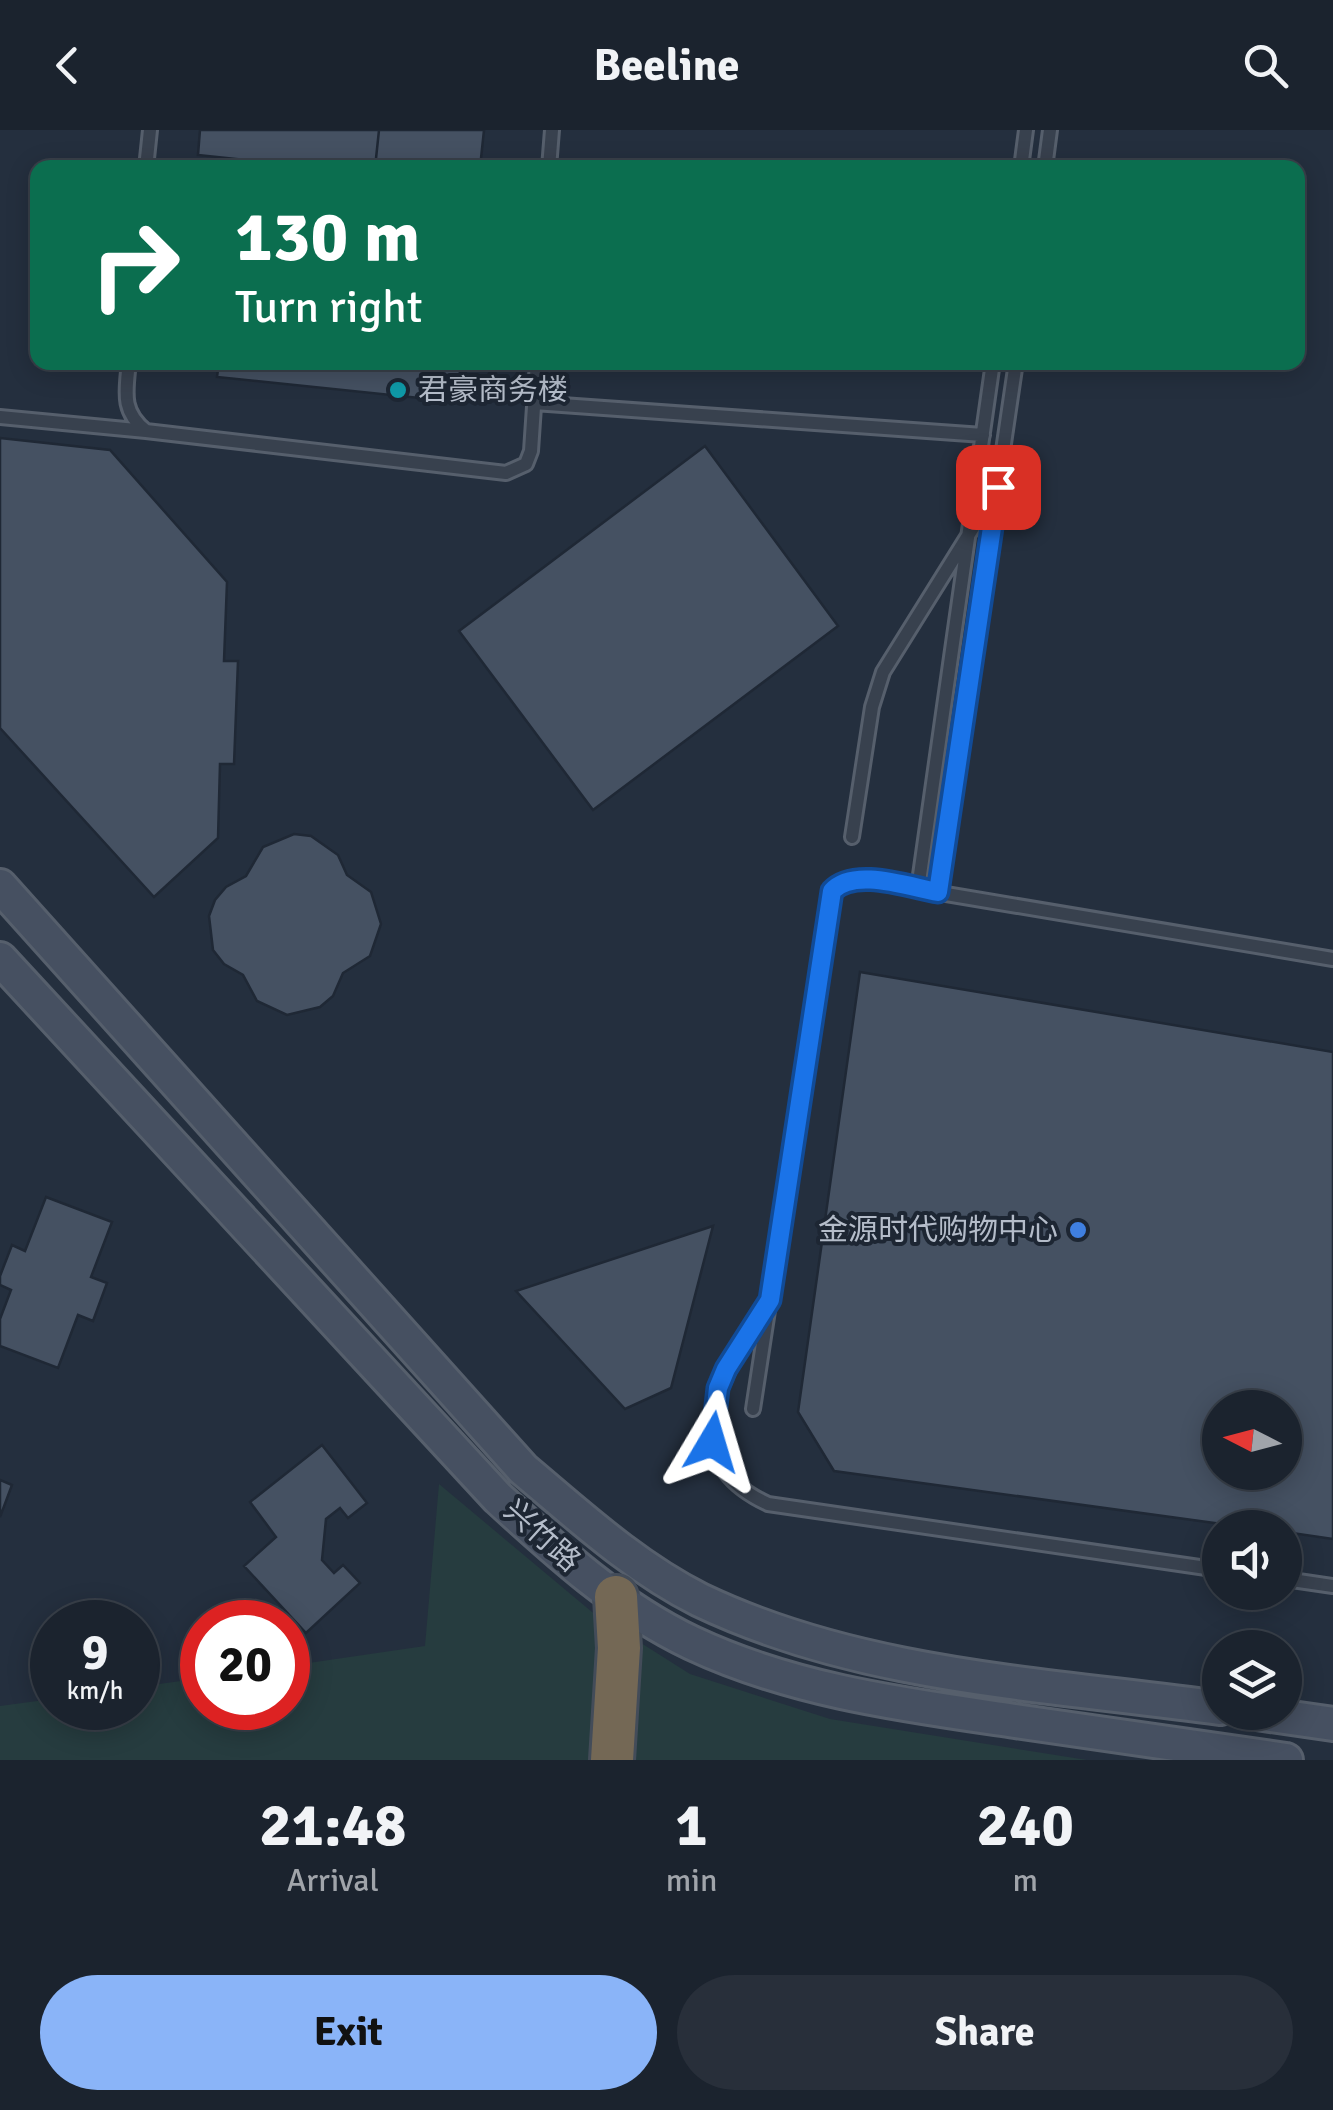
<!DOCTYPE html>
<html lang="en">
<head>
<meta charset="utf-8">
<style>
	:root { --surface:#1b232e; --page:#282f3a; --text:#f1f3f6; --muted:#a0a4aa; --line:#39404a; --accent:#8ab4f8 }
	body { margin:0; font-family:Signika,"Noto Sans SC",sans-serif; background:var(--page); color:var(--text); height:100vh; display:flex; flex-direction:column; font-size:38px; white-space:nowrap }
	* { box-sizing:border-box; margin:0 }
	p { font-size:32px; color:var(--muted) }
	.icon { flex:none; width:55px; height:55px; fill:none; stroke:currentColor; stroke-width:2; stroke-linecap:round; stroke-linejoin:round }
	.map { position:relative; height:1630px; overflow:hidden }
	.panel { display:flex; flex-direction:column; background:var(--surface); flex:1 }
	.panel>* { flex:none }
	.top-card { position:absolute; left:30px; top:30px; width:1275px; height:210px; border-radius:20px; box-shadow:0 5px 25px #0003,0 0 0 2px var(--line); background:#0b6e4f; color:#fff; overflow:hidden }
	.needle { width:65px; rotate:276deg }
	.buttons { position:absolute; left:1202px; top:1260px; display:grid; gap:20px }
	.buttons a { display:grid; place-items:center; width:100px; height:100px; border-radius:50%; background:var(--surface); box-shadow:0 5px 25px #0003,0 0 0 2px var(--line); font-size:50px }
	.speed { position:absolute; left:30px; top:1470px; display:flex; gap:20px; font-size:50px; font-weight:700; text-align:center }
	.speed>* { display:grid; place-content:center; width:130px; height:130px; border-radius:50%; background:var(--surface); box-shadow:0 5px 25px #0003,0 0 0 2px var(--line); line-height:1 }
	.speed small { font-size:25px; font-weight:400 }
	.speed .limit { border:15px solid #d22; background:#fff; color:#111 }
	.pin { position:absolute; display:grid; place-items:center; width:85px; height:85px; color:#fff; margin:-42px; border-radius:20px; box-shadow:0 5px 15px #0006 }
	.me { position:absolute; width:110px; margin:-55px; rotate:7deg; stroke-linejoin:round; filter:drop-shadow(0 0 8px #0008) }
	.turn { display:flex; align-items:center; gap:35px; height:210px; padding:0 40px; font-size:45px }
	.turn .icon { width:130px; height:130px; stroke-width:2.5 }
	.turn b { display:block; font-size:70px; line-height:85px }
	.eta { display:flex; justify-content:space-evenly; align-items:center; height:170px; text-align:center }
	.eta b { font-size:60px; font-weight:700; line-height:70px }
	.action { display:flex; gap:20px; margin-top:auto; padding:20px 40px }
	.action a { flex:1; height:115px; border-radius:60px; background:var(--accent); color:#111; font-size:40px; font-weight:700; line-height:115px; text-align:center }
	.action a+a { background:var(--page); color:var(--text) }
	header { display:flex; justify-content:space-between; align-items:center; height:130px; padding:0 40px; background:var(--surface); font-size:45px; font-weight:700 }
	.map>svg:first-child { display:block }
	.green { fill:#263c3f }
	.building { fill:#455162; stroke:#1f2835; stroke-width:2.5; fill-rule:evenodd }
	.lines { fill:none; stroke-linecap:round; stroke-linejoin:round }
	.lane-casing { stroke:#565f6c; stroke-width:18 }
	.secondary-casing { stroke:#565f6c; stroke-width:38 }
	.highway-casing { stroke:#434c59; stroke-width:48 }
	.lane { stroke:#38414e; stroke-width:12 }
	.secondary { stroke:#465061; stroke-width:32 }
	.highway { stroke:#746855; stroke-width:42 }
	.route-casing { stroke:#114b97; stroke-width:25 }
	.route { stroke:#1a73e8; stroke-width:18 }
	.culture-dot { fill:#0f9aa8; stroke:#1d2633; stroke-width:4 }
	.shop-dot { fill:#3f7fe0; stroke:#1d2633; stroke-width:4 }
	.labels { text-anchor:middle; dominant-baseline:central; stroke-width:8; stroke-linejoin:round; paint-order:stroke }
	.poi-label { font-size:30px; fill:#b4bcc9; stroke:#1d2633; text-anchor:start }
	.street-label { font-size:30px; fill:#b4bcc9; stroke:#1d2633 }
</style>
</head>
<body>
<header><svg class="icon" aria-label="back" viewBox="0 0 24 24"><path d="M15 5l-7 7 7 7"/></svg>Beeline<svg class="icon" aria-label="search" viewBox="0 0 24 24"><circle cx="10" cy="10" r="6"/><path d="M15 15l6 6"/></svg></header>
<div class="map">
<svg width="1333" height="1630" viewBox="0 0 1333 1630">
	<rect width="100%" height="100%" fill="#242f3e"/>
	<path class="green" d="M439,1354L592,1482L690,1544L830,1589L1087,1630H0V1576L52,1569V1578H138V1557L202,1548V1578H288V1536L425,1516Z"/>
	<path class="building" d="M200,0H379L375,38H236L237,29L198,25Z
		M379,0H484L480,38H375Z
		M219,232H462L458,272L217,247Z
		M0,308L110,320L227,452L224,531H238L234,634H220L218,708L154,767L0,598Z
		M705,316L838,496L593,680L459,501Z
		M294,704L311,706L338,725L347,745L371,762L381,794L370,826L343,843L333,866L320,877L287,885L257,871L243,845L224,834L213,820L209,786L215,770L226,757L246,746L263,717Z
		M860,842L1333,922V1409L1285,1402V1398H1251L834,1341L798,1282ZM1220,1278H1285V1342H1220Z
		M46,1067L112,1092L91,1147L107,1153L93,1191L78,1185L58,1238L0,1216V1189L11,1160L0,1155V1146L12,1115L25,1121Z
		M713,1096L671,1258L625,1279L516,1161Z
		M322,1315L367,1373L348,1388L340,1378L326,1389L322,1430L334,1443L343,1435L360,1453L306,1503L244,1436L276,1407L250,1372Z
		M0,1350L12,1355L0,1387Z"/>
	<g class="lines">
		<g class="lane-casing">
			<path id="lane" d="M146,38L150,0
				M549,38L552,0
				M1021,38L1026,0
				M1045,38L1050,0
				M129,232C126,262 121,281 146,301L506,343L526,334L531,321L537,232
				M534,273L983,305
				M0,287L146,301
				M852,707L872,577L883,542L994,364
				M918,759L993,232
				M938,762L1016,232
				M766,1177C723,1244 669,1328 768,1374L1220,1440
				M753,1279L832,761L840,753L857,749L1333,829
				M1285,1449L1333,1456"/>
		</g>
		<g class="secondary-casing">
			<path id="secondary" d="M0,756L523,1339C579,1386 634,1437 700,1470C861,1547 1046,1554 1220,1578
				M0,829L498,1368C557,1422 618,1478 692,1513C794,1561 905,1575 1015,1591C1106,1604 1196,1617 1286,1630
				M1250,1582L1333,1594"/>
		</g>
		<g class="highway-casing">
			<path id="highway" d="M612,1630L619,1518L616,1467"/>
		</g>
		<use href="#lane" class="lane"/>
		<use href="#secondary" class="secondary"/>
		<use href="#highway" class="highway"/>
	</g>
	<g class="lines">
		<g class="route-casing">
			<path id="route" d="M712,1312L718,1258L726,1239L770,1170L832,761C854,737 909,757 938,762L998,357"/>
		</g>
		<use href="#route" class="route"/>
	</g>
	<circle class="culture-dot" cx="398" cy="260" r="10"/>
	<circle class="shop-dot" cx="1078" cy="1100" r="10"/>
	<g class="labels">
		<g class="poi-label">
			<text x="418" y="260">君豪商务楼</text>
			<text x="1058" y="1100" text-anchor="end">金源时代购物中心</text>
		</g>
		<g class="street-label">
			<text transform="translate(542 1406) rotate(42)">兴竹路</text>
		</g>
	</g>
</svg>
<div class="buttons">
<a><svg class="needle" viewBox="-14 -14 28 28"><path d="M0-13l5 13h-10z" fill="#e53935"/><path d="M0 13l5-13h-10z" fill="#a0a4aa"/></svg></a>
<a><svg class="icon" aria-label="sound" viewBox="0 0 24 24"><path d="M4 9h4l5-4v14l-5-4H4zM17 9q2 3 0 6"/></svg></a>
<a><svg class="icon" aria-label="layers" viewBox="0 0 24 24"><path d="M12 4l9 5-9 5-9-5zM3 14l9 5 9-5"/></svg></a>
</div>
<div class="speed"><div>9<small>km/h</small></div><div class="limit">20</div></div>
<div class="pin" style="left:998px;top:357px;background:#d93025"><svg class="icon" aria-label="arrive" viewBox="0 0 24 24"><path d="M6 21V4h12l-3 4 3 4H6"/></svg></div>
<svg class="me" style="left:712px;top:1312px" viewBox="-20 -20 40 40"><path d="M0-17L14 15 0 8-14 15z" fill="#1a73e8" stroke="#fff" stroke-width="4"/></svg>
<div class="top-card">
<div class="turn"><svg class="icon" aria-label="right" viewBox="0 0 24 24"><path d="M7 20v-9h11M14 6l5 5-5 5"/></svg><div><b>130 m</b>Turn right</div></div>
</div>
</div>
<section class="panel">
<div class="eta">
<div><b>21:48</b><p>Arrival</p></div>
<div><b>1</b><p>min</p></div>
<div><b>240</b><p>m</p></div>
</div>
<div class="action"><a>Exit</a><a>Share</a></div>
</section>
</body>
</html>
